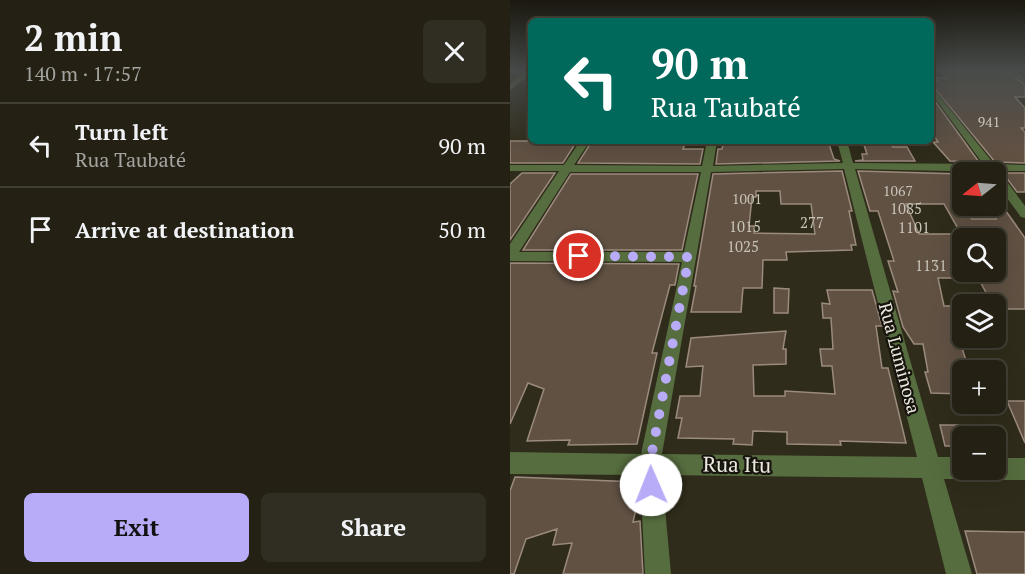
<!DOCTYPE html>
<html lang="en">
<head>
<meta charset="utf-8">
<style>
	:root { --surface:#242114; --page:#302e22; --text:#f1f3f6; --muted:#a3a3a0; --line:#413e34; --accent:#b8abf7 }
	body { margin:0; font-family:"PT Serif",serif; background:var(--page); color:var(--text); height:100vh; display:flex; flex-direction:column; font-size:22px; white-space:nowrap }
	* { box-sizing:border-box; margin:0 }
	p { font-size:20px; color:var(--muted) }
	.icon { flex:none; width:33px; height:33px; fill:none; stroke:currentColor; stroke-width:2; stroke-linecap:round; stroke-linejoin:round }
	.map { position:relative; flex:1; overflow:hidden }
	.details { display:flex; flex-direction:column; background:var(--surface); width:510px }
	.details>* { flex:none }
	.top-card { position:absolute; left:18px; top:18px; width:406px; height:126px; border-radius:9px; box-shadow:0 6px 24px #0002,0 0 0 2px var(--line); background:#00695c; color:#fff; overflow:hidden }
	.needle { width:39px; rotate:253deg }
	.buttons { position:absolute; left:442px; top:162px; display:grid; gap:12px }
	.buttons a { display:grid; place-items:center; width:54px; height:54px; border-radius:9px; background:var(--surface); box-shadow:0 6px 24px #0002,0 0 0 2px var(--line); font-size:30px }
	.pin { position:absolute; display:grid; place-items:center; width:51px; height:51px; color:#fff; margin:-26px; border:3px solid #fff; border-radius:50%; box-shadow:0 2px 6px #0007 }
	.me { position:absolute; width:66px; margin:-33px; rotate:359deg; stroke-linejoin:round; filter:drop-shadow(0 0 4px #0008) }
	.turn { display:flex; align-items:center; gap:21px; height:126px; padding:0 24px; font-size:27px }
	.turn .icon { width:78px; height:78px; stroke-width:2.5 }
	.turn b { display:block; font-size:42px; line-height:51px }
	.round { display:grid; place-items:center; flex:none; width:63px; height:63px; border-radius:9px; background:var(--page) }
	.headline { display:flex; align-items:center; justify-content:space-between; height:102px; padding:0 24px }
	h1 { font-size:36px; font-weight:700; line-height:45px }
	.action { display:flex; gap:12px; margin-top:auto; padding:12px 24px }
	.action a { flex:1; height:69px; border-radius:9px; background:var(--accent); color:#111; font-size:24px; font-weight:700; line-height:69px; text-align:center }
	.action a+a { background:var(--page); color:var(--text) }
	ul { padding:0; list-style:none }
	li { display:flex; align-items:center; gap:18px; height:84px; padding:0 24px; border-top:2px solid var(--line) }
	li div { flex:1 }
	li b { display:block; font-size:22px }
	li em { font-style:normal }
	main { display:flex; flex:1; min-height:0 }
	.map>svg:first-child { display:block }
	.building { fill:#605143; stroke:#9b8b7d; stroke-width:1.5; fill-rule:evenodd }
	.lines { fill:none; stroke-linecap:round; stroke-linejoin:round }
	.street { fill:#566d3f; fill-rule:evenodd }
	.route { stroke:#b8abf7; stroke-width:10; stroke-dasharray:0 18 }
	.labels { text-anchor:middle; dominant-baseline:central; stroke-width:4.5; stroke-linejoin:round; paint-order:stroke }
	.far-number-label { font-size:14px; fill:#c8c3b7 }
	.number-label { font-size:15px; fill:#c8c3b7 }
	.street-label { font-size:18px; fill:#ebe9de; stroke:#16140d }
	.near-street-label { font-size:21px; fill:#ebe9de; stroke:#16140d }
</style>
</head>
<body>
<main>
<section class="details">
<div class="headline"><div><h1>2 min</h1><p>140 m · 17:57</p></div><a class="round"><svg class="icon" aria-label="close" viewBox="0 0 24 24"><path d="M6 6l12 12M18 6L6 18"/></svg></a></div>
<ul>
<li><svg class="icon" aria-label="left" viewBox="0 0 24 24"><path d="M17 20v-9H6M10 6l-5 5 5 5"/></svg><div><b>Turn left</b><p>Rua Taubaté</p></div><em>90 m</em></li>
<li><svg class="icon" aria-label="arrive" viewBox="0 0 24 24"><path d="M6 21V4h12l-3 4 3 4H6"/></svg><div><b>Arrive at destination</b></div><em>50 m</em></li>
</ul>
<div class="action"><a>Exit</a><a>Share</a></div>
</section>
<div class="map">
<svg width="515" height="574" viewBox="0 0 515 574">
	<rect width="100%" height="100%" fill="#302c1b"/>
	<path class="building" d="M430,70H495L515,85V97H505L515,108V128H511L515,132V163L485,162L422,85V81H428L425,78H437Z
		M422,97L469,162L440,161L423,142H428L422,133Z
		M0,141H67L53,163H0Z
		M82,141H109L107,145L175,144L173,149H193L190,164L68,163Z
		M223,141H318L324,159L330,161L206,164L208,149H212L213,144H223Z
		M353,142L380,143L383,147H397L405,161H345L353,160L352,154H357Z
		M332,171L342,211H339L346,245H341L342,250L276,252L277,260H253L252,288H233L231,312H181L186,286H184L203,174ZM246,191H270L271,204H301L305,234L244,233V226H239L242,197H246Z
		M348,171L453,174V206L462,219H486V197L515,238V309H494L489,298H479L465,272H486V238L453,237V278H428L434,306H447L450,317L453,318V346L451,345L459,370H453V394L421,393L415,372H418L413,344H404L393,327L383,291L388,292L378,261H384L368,211H360ZM396,204H434L451,234H409Z
		M12,173H45L0,240V184Z
		M493,173H515V192H507Z
		M61,174H188L172,250H13Z
		M0,263L169,264L165,285H160L142,353H147L127,444L58,445L60,440L17,441L34,389L18,383L0,424Z
		M264,288L279,289L278,313H264Z
		M317,290H362L372,326H366L372,368H378L396,443L330,441L331,445L277,444V432L243,431L242,445L223,444L224,439L168,438L172,418H166L170,396H190L193,366L176,367L181,338L276,331L273,349H276V364L243,365L244,396H275V391L325,394L322,366H312L310,349H323L321,318H313L312,303L320,304Z
		M497,401H515V443Z
		M430,425H450L453,446H435Z
		M5,477L128,482L129,496L123,522L130,521L133,574H53L62,543L43,545L47,529L16,539L4,574H0V491Z
		M455,531L515,532V574H467Z"/>
	<g class="lines">
		<path class="street" d="M17,70H21V74L0,90V84Z
			M497,70H505L515,77V83Z
			M422,87L484,164L515,165V171H489L515,206V218L511,217L486,183V172L345,169L428,457H453V470H463L461,476L453,479H434L462,574H436L412,478L152,475L161,574H135L130,475L0,474V452L131,454L172,262L0,261V244L49,171H0V165H54L70,141H80L64,165L192,166L197,141H207L203,166L333,163L327,141H337L343,163L473,164L422,94ZM334,169L407,457L152,454L201,172ZM60,172H191L174,252H9Z
			M486,458H515V480H486L478,477L475,470H486Z"/>
	</g>
	<linearGradient id="sky" x2="0" y2="1"><stop stop-color="#1a180f"/><stop offset="0.47" stop-color="#484b4a"/><stop offset="1" stop-color="#484b4a" stop-opacity="0"/></linearGradient>
	<rect width="515" height="150" fill="url(#sky)"/>
	<g class="lines">
		<path class="route" d="M69,256L179,257L140,463L141,485"/>
	</g>
	<g class="labels">
		<g class="far-number-label">
			<text x="479" y="121">941</text>
			<text x="388" y="190">1067</text>
			<text x="237" y="198">1001</text>
		</g>
		<g class="number-label">
			<text x="396" y="208">1085</text>
			<text x="302" y="222">277</text>
			<text x="235" y="226">1015</text>
			<text x="404" y="227">1101</text>
			<text x="233" y="246">1025</text>
			<text x="421" y="265">1131</text>
		</g>
		<g class="street-label">
			<text transform="translate(390 358) rotate(75)">Rua Luminosa</text>
		</g>
		<g class="near-street-label">
			<text transform="translate(227 464) rotate(1)">Rua Itu</text>
		</g>
	</g>
</svg>
<div class="buttons">
<a><svg class="needle" viewBox="-14 -14 28 28"><path d="M0-13l5 13h-10z" fill="#e53935"/><path d="M0 13l5-13h-10z" fill="#a3a3a0"/></svg></a>
<a><svg class="icon" aria-label="search" viewBox="0 0 24 24"><circle cx="10" cy="10" r="6"/><path d="M15 15l6 6"/></svg></a>
<a><svg class="icon" aria-label="layers" viewBox="0 0 24 24"><path d="M12 4l9 5-9 5-9-5zM3 14l9 5 9-5"/></svg></a>
<a>+</a>
<a>−</a>
</div>
<div class="pin" style="left:69px;top:256px;background:#d93025"><svg class="icon" aria-label="arrive" viewBox="0 0 24 24"><path d="M6 21V4h12l-3 4 3 4H6"/></svg></div>
<svg class="me" style="left:141px;top:485px" viewBox="-20 -20 40 40"><circle r="19" fill="#fff"/><path d="M0-13L10 11 0 6-10 11z" fill="#b8abf7"/></svg>
<div class="top-card">
<div class="turn"><svg class="icon" aria-label="left" viewBox="0 0 24 24"><path d="M17 20v-9H6M10 6l-5 5 5 5"/></svg><div><b>90 m</b>Rua Taubaté</div></div>
</div>
</div>
</main>
</body>
</html>
